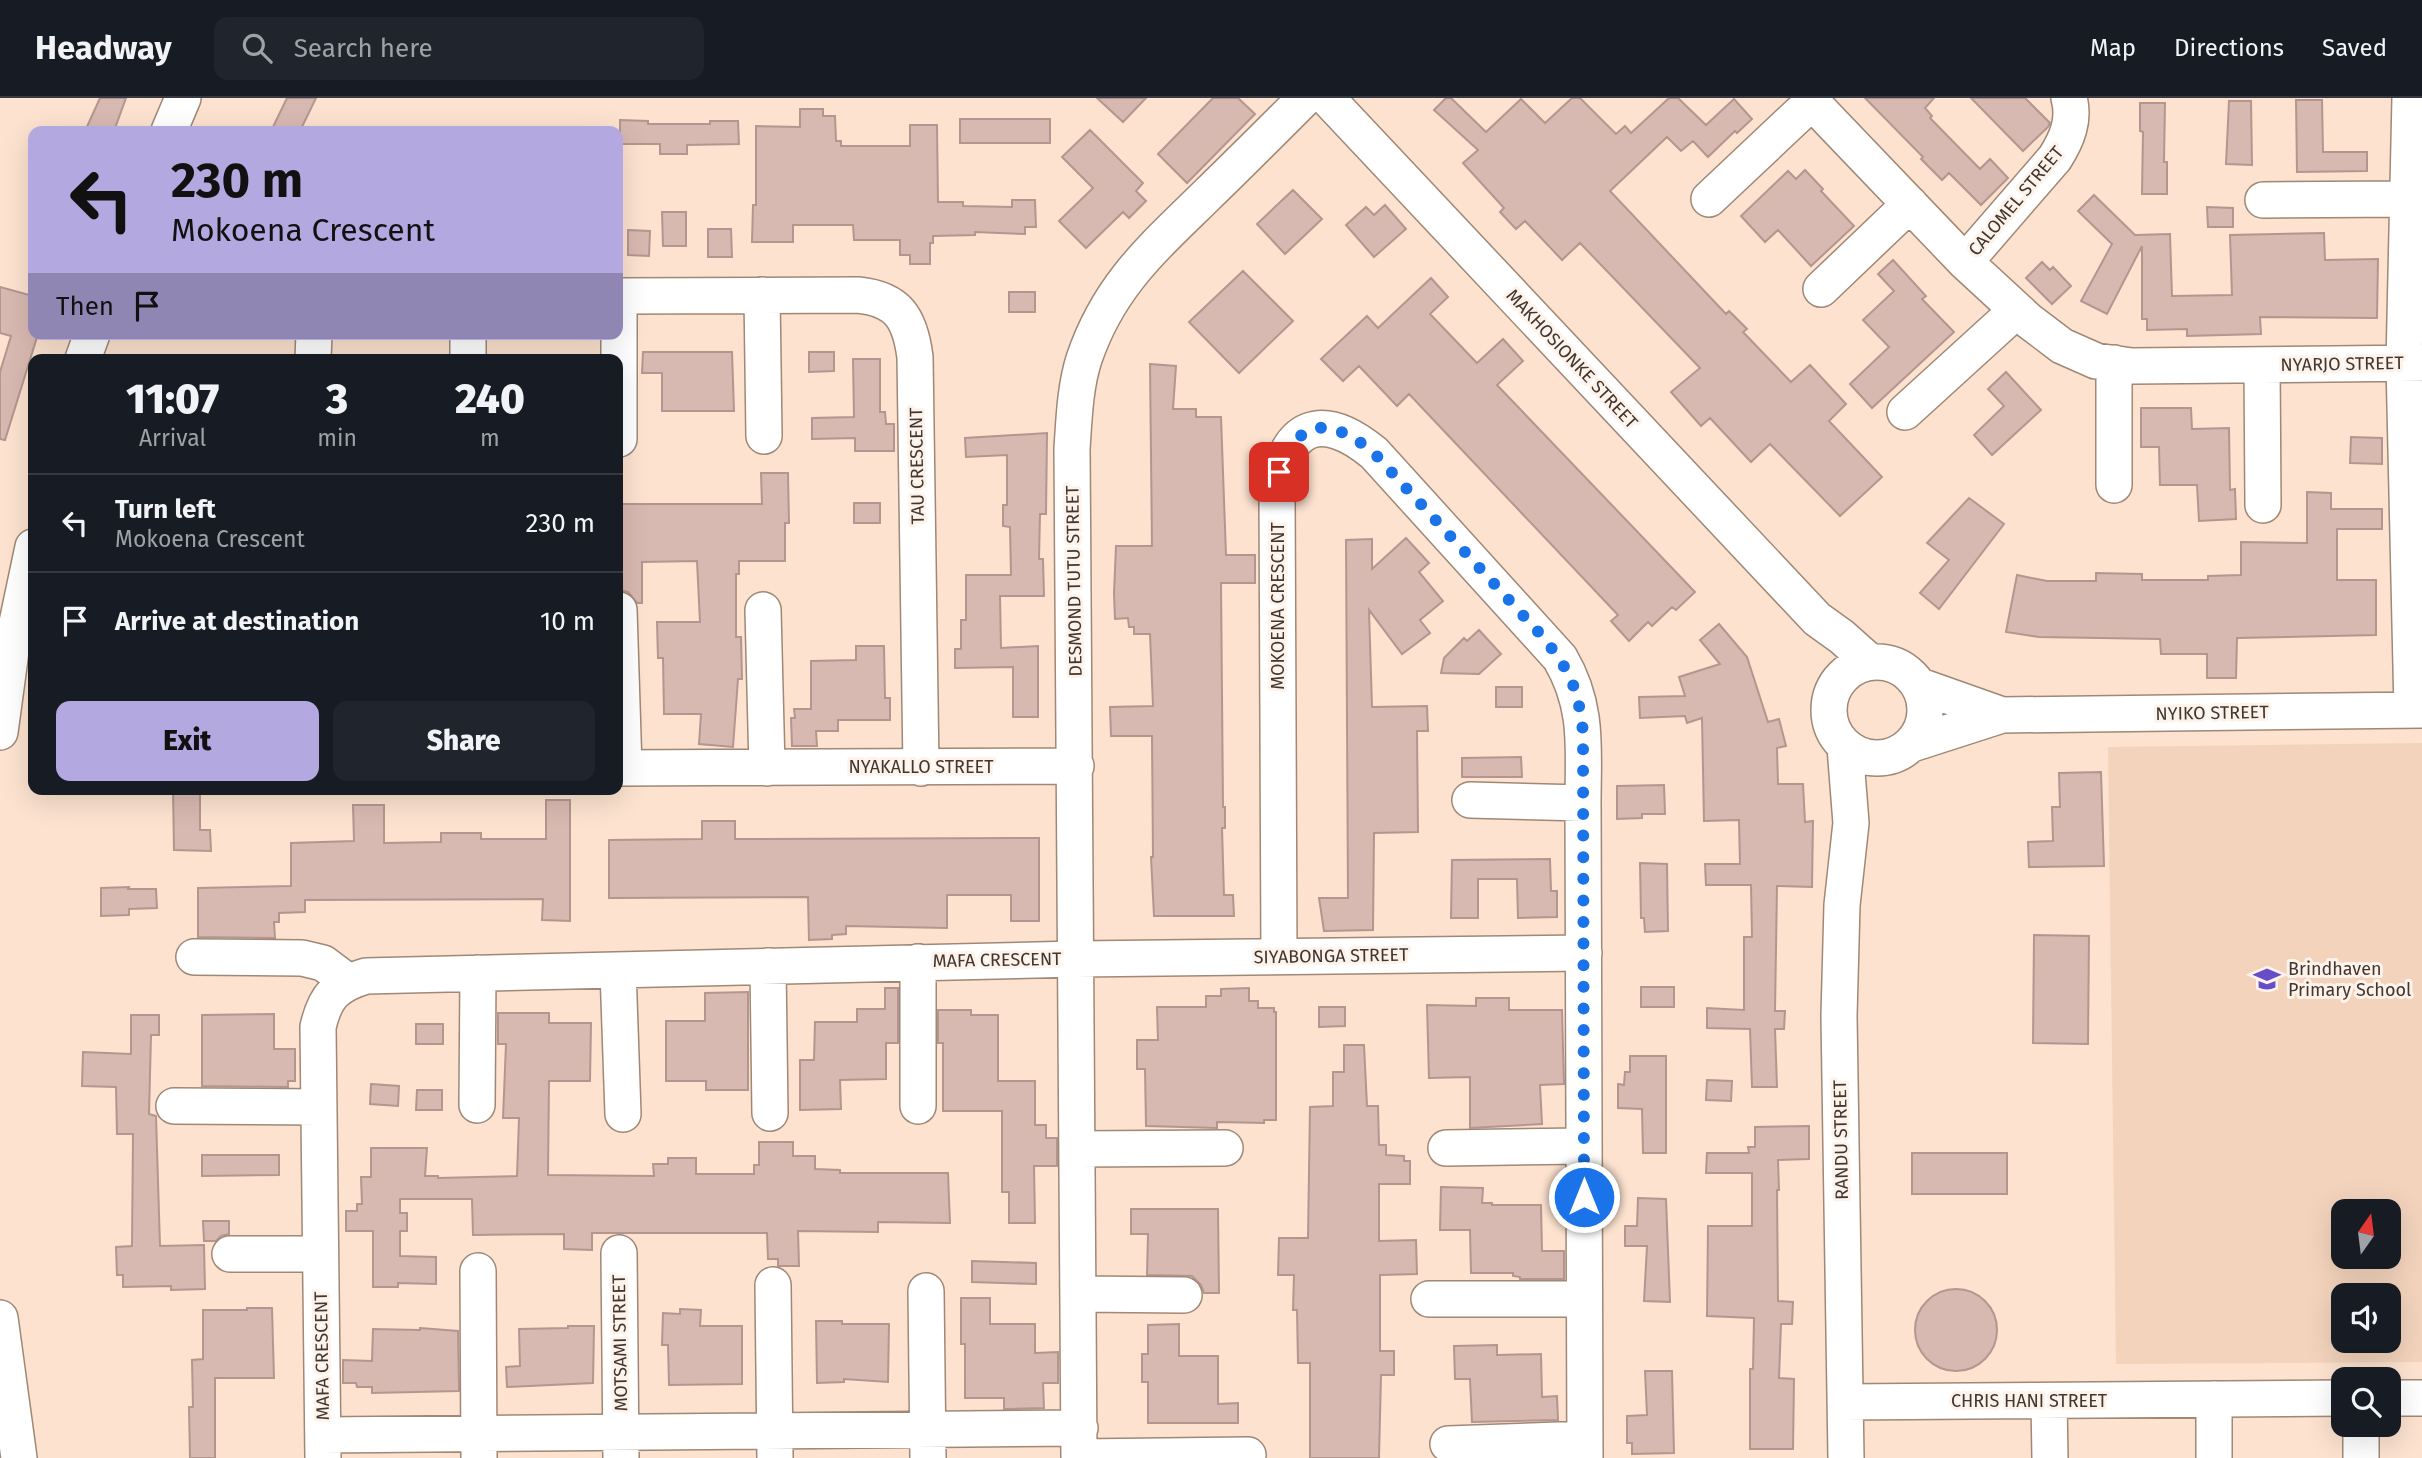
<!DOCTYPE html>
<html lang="en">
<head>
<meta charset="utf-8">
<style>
	:root { --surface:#171b24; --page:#20242c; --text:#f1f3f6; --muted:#9ea1a6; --line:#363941; --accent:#b3a8e0 }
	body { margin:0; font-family:"Fira Sans",sans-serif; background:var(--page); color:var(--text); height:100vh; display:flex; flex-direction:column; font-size:26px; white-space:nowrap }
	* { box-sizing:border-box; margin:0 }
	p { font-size:23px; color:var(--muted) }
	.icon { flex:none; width:38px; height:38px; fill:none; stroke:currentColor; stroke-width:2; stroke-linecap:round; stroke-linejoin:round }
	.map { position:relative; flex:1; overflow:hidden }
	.panel { position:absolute; left:28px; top:256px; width:595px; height:441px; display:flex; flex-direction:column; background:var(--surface); border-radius:14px; box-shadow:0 7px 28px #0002 }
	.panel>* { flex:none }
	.top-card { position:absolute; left:28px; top:28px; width:595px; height:214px; border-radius:14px; box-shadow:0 7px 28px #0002; background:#b3a8e0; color:#111; overflow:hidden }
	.needle { width:46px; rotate:14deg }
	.tools { position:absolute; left:2331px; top:1101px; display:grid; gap:14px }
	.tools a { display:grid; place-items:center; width:70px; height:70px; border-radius:14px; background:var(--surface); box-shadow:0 7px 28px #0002; font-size:35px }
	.pin { position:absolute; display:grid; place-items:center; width:60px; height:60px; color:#fff; margin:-30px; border-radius:14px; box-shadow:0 4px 10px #0006 }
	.me { position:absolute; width:77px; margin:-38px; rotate:0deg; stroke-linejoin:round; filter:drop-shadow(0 0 5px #0008) }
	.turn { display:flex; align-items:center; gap:24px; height:147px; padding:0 28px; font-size:32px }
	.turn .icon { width:91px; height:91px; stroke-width:2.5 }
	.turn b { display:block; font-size:49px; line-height:60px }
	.then { display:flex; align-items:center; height:66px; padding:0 28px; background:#0003; gap:14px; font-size:26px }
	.eta { display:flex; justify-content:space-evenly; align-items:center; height:119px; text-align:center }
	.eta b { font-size:42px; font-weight:800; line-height:49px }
	.button { display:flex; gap:14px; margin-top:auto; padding:14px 28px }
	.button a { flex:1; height:80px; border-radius:14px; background:var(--accent); color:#111; font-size:28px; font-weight:800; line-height:80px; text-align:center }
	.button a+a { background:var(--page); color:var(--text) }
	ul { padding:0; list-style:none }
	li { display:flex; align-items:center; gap:21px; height:98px; padding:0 28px; border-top:2px solid var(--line) }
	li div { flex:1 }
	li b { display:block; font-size:26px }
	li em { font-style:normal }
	header { display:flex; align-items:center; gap:42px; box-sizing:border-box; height:98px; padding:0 35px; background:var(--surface); border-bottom:2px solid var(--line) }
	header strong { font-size:33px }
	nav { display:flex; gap:38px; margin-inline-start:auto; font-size:24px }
	.search { width:490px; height:63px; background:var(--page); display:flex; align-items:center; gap:18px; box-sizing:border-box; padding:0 24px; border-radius:14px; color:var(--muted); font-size:26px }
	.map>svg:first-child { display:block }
	.built { fill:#f3d3bc; fill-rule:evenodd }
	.building { fill:#d8b9b1; stroke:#b4968f; stroke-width:2 }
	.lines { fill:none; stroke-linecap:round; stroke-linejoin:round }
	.minor-casing { stroke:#9f8876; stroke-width:38 }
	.minor { stroke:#fff; stroke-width:35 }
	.route { stroke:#1a73e8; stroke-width:12; stroke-dasharray:0 21.6 }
	.labels { text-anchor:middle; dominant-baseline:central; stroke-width:6; stroke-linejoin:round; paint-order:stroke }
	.street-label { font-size:18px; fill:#413730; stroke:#fdf3eb }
	.poi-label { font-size:18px; fill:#413730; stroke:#fdf3eb; text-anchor:start }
</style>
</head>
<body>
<header>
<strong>Headway</strong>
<div class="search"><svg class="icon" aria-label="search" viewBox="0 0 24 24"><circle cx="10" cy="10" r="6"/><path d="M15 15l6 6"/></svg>Search here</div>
<nav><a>Map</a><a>Directions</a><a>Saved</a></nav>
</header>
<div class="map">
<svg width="2422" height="1360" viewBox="0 0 2422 1360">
	<rect width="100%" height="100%" fill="#fce2cf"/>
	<path class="built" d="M2422,645V1264L2116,1266L2108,649ZM2343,1113H2389V1158H2343ZM2343,1197H2389V1242H2343Z"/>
	<path class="building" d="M100,0H126L114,33H85Z
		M287,0H316L300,33H271Z
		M1097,0H1146L1123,24Z
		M1213,0H1238L1255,16L1187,85L1158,56Z
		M1446,0H1451L1486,34L1521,1L1545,25L1572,0H1580L1616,36L1625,28L1631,35L1669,0H1678L1706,27L1734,1L1752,21L1737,35L1735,33L1708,59L1693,43L1681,53L1667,39L1610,93L1726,216L1729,213L1747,231L1743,234L1791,284L1810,267L1846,306L1829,323L1882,379L1840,418L1770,346L1751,364L1710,320L1701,328L1671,294L1700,270L1580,145L1562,162L1525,123L1516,131L1500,114L1504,110L1463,65L1478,52L1434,12Z
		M1865,0H1934L1925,10L1932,18L1930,20L1980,71L1990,61L2008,80L1981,107L1949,75L1942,82L1921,61L1923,59Z
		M1971,0H2025L2050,25L2048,29L2023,53Z
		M2296,2H2322L2323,54H2367V73L2297,74Z
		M2229,3H2251L2252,67L2226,66Z
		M2140,5H2165L2164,64H2167V96H2142L2143,34L2140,33Z
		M800,11H823V18H835L836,43H841V48H910V27H937L938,104H963V108L1012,109V102H1035L1036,129H1025V136L975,134V137L933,138V145H930V166H910V157H900V142H854L853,127H793V144H752L753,107H756V28L800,29Z
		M960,21H1050V45H960Z
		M620,22L648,23V26H710V23H738L739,46L687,47V56H660V46H620Z
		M1090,32L1143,85L1136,93L1146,103L1129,120L1123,114L1086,150L1059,123L1093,90L1062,59Z
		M1805,72L1823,91L1821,93L1854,128L1811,168L1778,132L1765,144L1741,118L1788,73L1796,81Z
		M1293,92L1322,121L1285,156L1257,126Z
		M2094,97L2135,137L2170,136L2172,198L2232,197L2230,137L2324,135L2325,162L2378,161L2377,220L2260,219L2261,236L2187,238V231L2147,232V221H2142V148L2107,216L2081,203L2112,146L2078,113Z
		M1385,107L1406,131L1374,159L1346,127L1366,109L1374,117Z
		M2207,109L2233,110V129H2208Z
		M662,114H686V148H663Z
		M708,131H731L732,159H708Z
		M628,132L650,133L649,158L628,157Z
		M1893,162L1926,198L1922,201L1954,234L1872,310L1850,286L1889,249L1863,222L1894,193L1878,176Z
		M2042,164L2050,172L2053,169L2071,188L2052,206L2026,180Z
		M1243,173L1293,223L1239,275L1189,224Z
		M1431,180L1448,199L1430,216L1477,265L1503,241L1523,263L1497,287L1695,494L1676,512L1672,509L1652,528L1648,524L1629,543L1611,523L1618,517L1409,296L1397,308L1359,268L1343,283L1321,261L1367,218L1378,230Z
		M0,189L33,198V236H38L5,342L0,341V274L11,238L0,235Z
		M1009,194H1035V214H1009Z
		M643,254H732L734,313H662V275H642Z
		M809,254H834V273L809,274Z
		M853,261H880V314H885L886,326H894V353H855V340L812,341V320L854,319Z
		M1150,266L1176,268L1173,311H1196V319H1221L1226,457H1255V485H1221L1223,709H1225V730H1222L1224,797H1233L1234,818H1154L1151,759H1153L1152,638H1111L1110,609L1153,608L1150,536H1134V529H1129L1128,520L1115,521L1114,495L1116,448H1152Z
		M2006,274L2041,312L1992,357L1974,337L2004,308L1988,291Z
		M2141,310H2191L2192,331L2229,330L2230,392L2235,391L2236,421L2199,423L2197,387H2160L2159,349H2141Z
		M1047,335L1046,416H1040L1039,461H1043L1044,498H1000L1001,550L1038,548V619H1013V569L955,570V551H961V522H966V477H1011L1010,429L1003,428V407H1007V357L966,359L965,340Z
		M2351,339L2382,340V366L2350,365Z
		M761,375H788L789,425H785V463H739V476H736V539H741L742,581H738L733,649L699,646L701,616H664L663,560H658L657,524H700L697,463L642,464V505H637L628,494L618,492V406H762Z
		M2307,394L2331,395V411H2382V431H2337V482H2376V537L2237,540L2236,580H2207V556H2161L2160,541L2039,539L2006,534L2017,477L2047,483H2096V475L2142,476V482H2208V478L2241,477V444L2307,445Z
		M1969,400L2004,426L1939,511L1920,495L1949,462L1927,445Z
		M854,405H880V425H854Z
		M1406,440L1429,465L1419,474L1443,503L1420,522L1430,535L1402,556L1369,512L1372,609L1427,608L1428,633H1417L1418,734L1374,735L1373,832L1324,833L1319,800H1348L1346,442L1372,441V471Z
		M1719,526L1747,559L1768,624L1779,621L1786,648L1777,650L1778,686H1803L1805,724L1813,723L1812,789L1777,788L1775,913H1785L1784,931H1775L1777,989H1752L1750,931L1707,930V910L1744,912V839H1752L1751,787H1706L1705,766H1740L1739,722L1704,723L1702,620L1687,625L1685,618L1640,620L1639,599L1685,598L1679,579L1720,566L1700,542Z
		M1479,532L1501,556L1479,576L1441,575L1444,560L1464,540L1467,543Z
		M856,548H884L885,600H890V622H838V633H816L817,648H792L791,620H795L794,611H811V563L856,562Z
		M1496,589H1522V609H1496Z
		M1521,659L1522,679H1462V660Z
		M2101,674L2104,768L2029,769L2028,744L2053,743L2052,709H2060L2059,675Z
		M1664,687L1665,716H1642V720L1617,721V688Z
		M173,691H200V732H210L211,753L174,752Z
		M546,702H570V823L542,822L543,801L305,802V814L279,815V824H274L275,840L198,839V790L291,788V745L354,743L353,707H384V745L441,744V735H481V741H546Z
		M702,723H735V741L1039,740V823H1011V797H947V830L846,828V836L832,837V841L809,842L808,799L609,800V742L702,741Z
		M1550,761L1551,793H1557V819L1518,820L1517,781H1478V820H1451L1452,762Z
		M1640,765L1667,766L1668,833L1645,834L1644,820H1641Z
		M129,789L128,791H156L157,810L129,811V817L101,818V790Z
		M2034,837L2089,838L2088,946L2033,945Z
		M1641,889H1674V909H1641Z
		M885,890H898V945H886V981L840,982L841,1011L800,1012V962H814L815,924H857V911H885Z
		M1249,890V903H1258V910H1274V914H1276V1022H1264V1025L1217,1024V1030L1146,1028L1145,971H1137V942H1158L1157,909H1206V898H1221V891Z
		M748,894V992H706V983H666V923H705V895Z
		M1476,900H1509V912H1562L1564,986L1540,987L1542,1026L1470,1030V979L1429,980L1427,907L1476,908Z
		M1319,909H1345V928L1319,929Z
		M938,912H971V917H998V983H1035V1027H1046V1040H1057V1068H1034L1035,1125H1009V1094H1002V1013H943V945H938Z
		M498,915H549V925H591L590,983H549L548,1077L654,1078L653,1066H668V1060H696V1076H754V1067H759V1044H793V1058H815V1071L840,1072V1075H948L950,1125L878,1124V1134L798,1133L799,1168H778V1161H768L767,1135H592V1152L564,1151V1136L473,1137L472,1101H400V1115H407V1133H400V1158L436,1159V1186L398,1185V1189H373V1133H346V1113H357V1106H362L361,1079H371V1050H427L425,1078H438V1080L517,1078L519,1020H503L506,946H498Z
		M274,916V951H295V983H288V989L202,988V917Z
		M131,917H159V937H151L149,1016L156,1018L160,1148L204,1147L205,1191L171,1192V1188L123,1189V1177H117L116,1149L132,1148L133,1036H117L116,989L82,988L83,954L131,956Z
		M416,926H443V946H416Z
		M1344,947H1364L1367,1008H1378L1379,1047H1386V1057L1404,1058V1063H1410V1086H1379V1143L1416,1142L1417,1176L1380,1177V1253H1394V1277H1381L1379,1360H1310V1265H1298L1297,1212H1293L1294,1177H1278L1279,1140H1308L1310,1009L1333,1008V974H1344Z
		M1630,958H1666V1055H1643L1642,1011L1618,1010V986L1624,987L1625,974H1630Z
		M1707,982L1732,983L1731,1003L1706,1002Z
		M371,986L399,988L398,1008L370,1006Z
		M417,992H442V1012H416Z
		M1809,1028V1061L1778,1062L1779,1092H1777L1778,1203L1793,1204L1792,1226H1781L1779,1280L1794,1281L1793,1351H1750V1271H1753L1754,1220L1707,1218L1708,1128H1752V1075H1706L1707,1055H1749L1748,1049H1755V1029Z
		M1912,1055H2007V1096H1912Z
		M202,1057H279V1077L202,1078Z
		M1441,1089L1483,1090L1482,1105H1492V1107H1541L1542,1153H1564V1181H1520V1179L1513,1178V1175H1471L1470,1132H1440Z
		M1638,1100L1666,1101L1670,1204L1644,1203L1647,1148H1625V1128H1637Z
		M1131,1111H1218L1219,1195H1204L1201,1187L1192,1178L1147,1177L1148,1136H1131Z
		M203,1123H229V1136L221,1138L216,1143H204Z
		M972,1163L1036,1165V1186L972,1184Z
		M1915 1232a41 41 0 1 1 82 0a41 41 0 1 1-82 0Z
		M961,1200H990V1226H1035V1255L1058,1254V1285H1043L1044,1310L1004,1311V1300H965V1246H961Z
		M247,1210H272L274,1280H215V1360H190L189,1309H193L192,1262L203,1261V1212H247Z
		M680,1211L701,1212L700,1228H742V1286L669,1287L668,1247H662L663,1215L680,1216Z
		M816,1223H842V1226H889L888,1284L844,1281V1284L817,1285Z
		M1179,1226V1258H1218V1306L1238,1305V1325H1148V1284H1142V1256H1148V1227Z
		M568,1228H594L593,1285L507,1289L506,1269L520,1268L519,1231L568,1230Z
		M420,1230L458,1233L459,1293L372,1295V1289H357L356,1285H343V1262L372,1263L373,1231L420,1232Z
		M1497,1247V1257L1541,1256L1542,1299L1557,1298L1558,1322L1472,1324L1470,1281H1455L1454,1248Z
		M1645,1273H1672L1674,1355L1632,1356V1345H1627V1318L1647,1317Z"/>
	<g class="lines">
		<g class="minor-casing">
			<path id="minor" d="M1327,0L1817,521L1842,539L1870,564
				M1808,0L1965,164L2029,223L2062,248L2096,263L2132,268L2422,265
				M2410,0L2404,265L2412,612
				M169,33L183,0
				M1709,101L1812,4
				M2263,102L2408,101
				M1965,164L2055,60C2067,41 2075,22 2069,0
				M1821,191L1910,106
				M762,197L764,338
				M618,198L858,197C898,201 910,220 915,259L921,670
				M468,236V261
				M83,261L92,236
				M313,261L314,236
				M2262,267L2263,407
				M1905,314L2017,212
				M619,341V198
				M2114,387V265
				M619,512L624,670
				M763,512L767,670
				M1829 612a48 48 0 1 1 96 0a48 48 0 1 1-96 0Z
				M1920,588L2002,617
				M0,634L11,553L33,449
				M1912,646L2002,617L2422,612
				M1845,649L1851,725L1842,807L1839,918L1846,1360
				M618,670L1076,668
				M1470,702L1583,705
				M1279,858L1277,394C1285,326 1322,312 1374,355L1560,560C1589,609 1583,651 1583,705L1585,1360
				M194,859L302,860L323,865L347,883
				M918,864V1008
				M768,868L770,1015
				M618,872L623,1016
				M477,1007L478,875
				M174,1008L319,1009
				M1446,1050L1584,1048
				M1078,1051L1225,1050
				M619,1155L621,1360
				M230,1156H320
				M478,1173L479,1359
				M773,1187L775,1360
				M926,1193L928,1360
				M1079,1196L1184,1197
				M1429,1201H1584
				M0,1220L19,1360
				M2389,1300H2422
				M2049,1303L2050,1360
				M1845,1304L2343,1300
				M2361,1326V1360
				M323,1337L1080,1330
				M1448,1346L1585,1341
				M1079,1359L1248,1357
				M323,1360L318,929C325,898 336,887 366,878L1077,861L1584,855
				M1079,1360L1072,351C1074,321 1075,289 1084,261C1109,187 1153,150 1207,97C1240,65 1273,32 1305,0
				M2214,1360V1301"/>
		</g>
		<use href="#minor" class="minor"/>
	</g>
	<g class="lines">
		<path class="route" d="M1279,374C1299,317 1332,320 1374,355L1542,538C1570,573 1578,589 1583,634L1584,1099"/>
	</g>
	<defs>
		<g id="school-bare" transform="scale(2.1)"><path d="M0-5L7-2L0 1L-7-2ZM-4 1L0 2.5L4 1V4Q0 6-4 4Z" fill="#674dc6" stroke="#fdf3eb" stroke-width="2.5" paint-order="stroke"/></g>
	</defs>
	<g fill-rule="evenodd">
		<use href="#school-bare" x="2267" y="881"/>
	</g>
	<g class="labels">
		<g class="street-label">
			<text transform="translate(2016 103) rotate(-50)">CALOMEL STREET</text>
			<text transform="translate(1572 261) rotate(47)">MAKHOSIONKE STREET</text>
			<text transform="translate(2342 266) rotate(-1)">NYARJO STREET</text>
			<text transform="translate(917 368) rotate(-91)">TAU CRESCENT</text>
			<text transform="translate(1074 483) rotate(-91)">DESMOND TUTU STREET</text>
			<text transform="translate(1278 508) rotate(-90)">MOKOENA CRESCENT</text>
			<text transform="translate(2212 615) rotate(-1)">NYIKO STREET</text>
			<text x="921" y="669">NYAKALLO STREET</text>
			<text transform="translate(1331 858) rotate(-1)">SIYABONGA STREET</text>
			<text transform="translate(997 862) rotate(-1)">MAFA CRESCENT</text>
			<text transform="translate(1841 1042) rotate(-91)">RANDU STREET</text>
			<text transform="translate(620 1245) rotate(-91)">MOTSAMI STREET</text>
			<text transform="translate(322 1258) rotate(-91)">MAFA CRESCENT</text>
			<text x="2029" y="1303">CHRIS HANI STREET</text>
		</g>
		<g class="poi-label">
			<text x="2288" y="871">Brindhaven<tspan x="2288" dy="21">Primary School</tspan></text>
		</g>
	</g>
</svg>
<div class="tools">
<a><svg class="needle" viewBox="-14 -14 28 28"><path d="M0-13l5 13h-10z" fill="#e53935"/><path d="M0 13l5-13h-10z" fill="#9ea1a6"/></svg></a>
<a><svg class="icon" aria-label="sound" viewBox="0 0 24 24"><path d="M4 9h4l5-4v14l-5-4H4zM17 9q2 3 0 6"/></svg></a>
<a><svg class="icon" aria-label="search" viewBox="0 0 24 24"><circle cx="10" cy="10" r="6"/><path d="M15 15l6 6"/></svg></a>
</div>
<div class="pin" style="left:1279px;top:374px;background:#d93025"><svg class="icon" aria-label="arrive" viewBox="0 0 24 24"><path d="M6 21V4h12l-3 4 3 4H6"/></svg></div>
<svg class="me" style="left:1584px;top:1099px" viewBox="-20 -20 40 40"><circle r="17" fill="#1a73e8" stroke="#fff" stroke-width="3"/><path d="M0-11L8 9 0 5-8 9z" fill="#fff"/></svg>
<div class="top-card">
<div class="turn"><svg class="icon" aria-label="left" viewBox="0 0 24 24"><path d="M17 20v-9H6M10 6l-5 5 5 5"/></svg><div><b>230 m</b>Mokoena Crescent</div></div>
<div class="then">Then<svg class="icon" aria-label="arrive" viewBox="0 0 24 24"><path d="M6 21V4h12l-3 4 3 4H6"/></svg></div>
</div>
<section class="panel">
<div class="eta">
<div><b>11:07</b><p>Arrival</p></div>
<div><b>3</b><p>min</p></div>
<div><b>240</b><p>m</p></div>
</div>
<ul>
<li><svg class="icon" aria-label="left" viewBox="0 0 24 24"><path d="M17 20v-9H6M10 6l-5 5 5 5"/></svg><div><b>Turn left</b><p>Mokoena Crescent</p></div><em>230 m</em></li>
<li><svg class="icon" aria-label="arrive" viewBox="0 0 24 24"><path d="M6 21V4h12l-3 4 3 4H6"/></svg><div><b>Arrive at destination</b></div><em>10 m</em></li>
</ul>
<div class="button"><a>Exit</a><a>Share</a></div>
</section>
</div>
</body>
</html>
